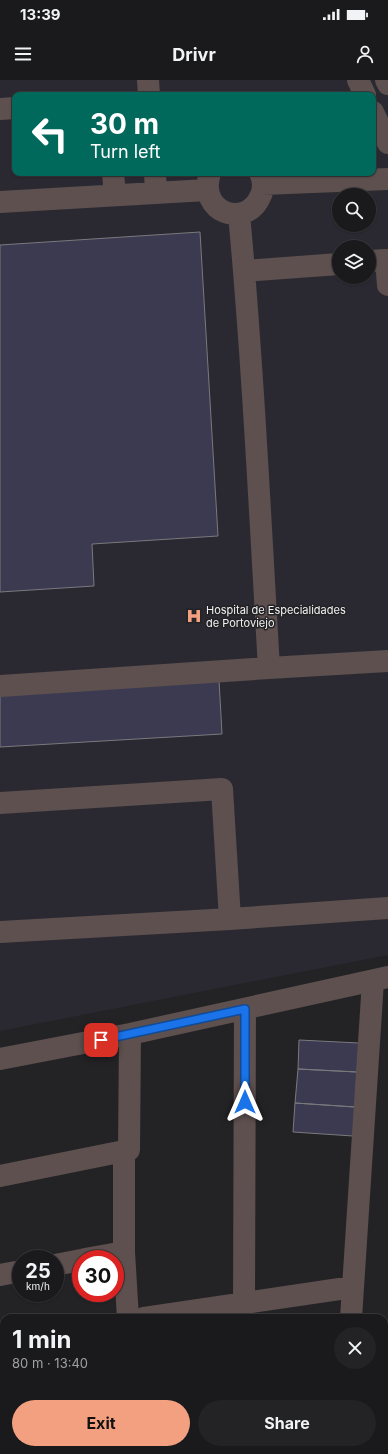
<!DOCTYPE html>
<html lang="en">
<head>
<meta charset="utf-8">
<style>
	:root { --surface:#1a1a1c; --page:#232325; --text:#f1f3f6; --muted:#9fa1a3; --line:#38383b; --accent:#f2a080 }
	body { margin:0; font-family:Inter,sans-serif; background:var(--page); color:var(--text); height:100vh; display:flex; flex-direction:column; font-size:15px; white-space:nowrap }
	* { box-sizing:border-box; margin:0 }
	p { font-size:13px; color:var(--muted) }
	.icon { flex:none; width:22px; height:22px; fill:none; stroke:currentColor; stroke-width:2; stroke-linecap:round; stroke-linejoin:round }
	.map { position:relative; flex:1; overflow:hidden }
	.drawer { position:absolute; left:0px; top:1234px; width:388px; height:140px; display:flex; flex-direction:column; background:var(--surface); border-radius:12px 12px 0 0; box-shadow:0 1px 3px #0004,0 0 0 1px var(--line) }
	.drawer>* { flex:none }
	.top-card { position:absolute; left:12px; top:12px; width:364px; height:84px; border-radius:8px; box-shadow:0 1px 3px #0004,0 0 0 1px var(--line); background:#00695c; color:#fff; overflow:hidden }
	.fabs { position:absolute; left:332px; top:108px; display:grid; gap:8px }
	.fabs a { display:grid; place-items:center; width:44px; height:44px; border-radius:50%; background:var(--surface); box-shadow:0 1px 3px #0004,0 0 0 1px var(--line); font-size:20px }
	.speed { position:absolute; left:12px; top:1170px; display:flex; gap:8px; font-size:20px; font-weight:700; text-align:center }
	.speed>* { display:grid; place-content:center; width:52px; height:52px; border-radius:50%; background:var(--surface); box-shadow:0 1px 3px #0004,0 0 0 1px var(--line); line-height:1 }
	.speed small { font-size:10px; font-weight:400 }
	.speed .limit { border:6px solid #d22; background:#fff; color:#111 }
	.pin { position:absolute; display:grid; place-items:center; width:34px; height:34px; color:#fff; margin:-17px; border-radius:8px; box-shadow:0 2px 6px #0006 }
	.me { position:absolute; width:44px; margin:-22px; rotate:0deg; stroke-linejoin:round; filter:drop-shadow(0 0 3px #0008) }
	.turn { display:flex; align-items:center; gap:14px; height:84px; padding:0 12px; font-size:18px }
	.turn .icon { width:52px; height:52px; stroke-width:2.5 }
	.turn b { display:block; font-size:28px; line-height:34px }
	.round { display:grid; place-items:center; flex:none; width:42px; height:42px; border-radius:21px; background:var(--page) }
	.headline { display:flex; align-items:center; justify-content:space-between; height:68px; padding:0 12px }
	h1 { font-size:24px; font-weight:700; line-height:30px }
	.cta { display:flex; gap:8px; margin-top:auto; padding:8px 12px }
	.cta a { flex:1; height:46px; border-radius:24px; background:var(--accent); color:#111; font-size:16px; font-weight:700; line-height:46px; text-align:center }
	.cta a+a { background:var(--page); color:var(--text) }
	.status { display:flex; justify-content:space-between; align-items:center; height:28px; padding:0 20px; background:var(--surface); direction:ltr }
	.status svg { height:11px; fill:currentColor }
	header { display:flex; justify-content:space-between; align-items:center; height:52px; padding:0 12px; background:var(--surface); font-size:18px; font-weight:700 }
	.map>svg:first-child { display:block }
	.built { fill:#2a2932; fill-rule:evenodd }
	.building { fill:#3c3a51; stroke:#7a797d }
	.lines { fill:none; stroke-linecap:round; stroke-linejoin:round }
	.minor { stroke:#5d504e; stroke-width:22 }
	.route-casing { stroke:#114b97; stroke-width:10 }
	.route { stroke:#1a73e8; stroke-width:7 }
	.labels { text-anchor:middle; dominant-baseline:central; stroke-width:3; stroke-linejoin:round; paint-order:stroke }
	.poi-label { font-size:11px; fill:#f1f1f3; stroke:#232326; text-anchor:start }
</style>
</head>
<body>
<div class="status"><b>13:39</b><svg viewBox="0 0 49 12"><path d="M0 12V9h3v3zM5 12V6h3v6zM10 12V3h3v9zM15 12V0h3v12zM26 1h20v11H26zM47 4h2v5h-2z"/></svg></div>
<header><svg class="icon" aria-label="menu" viewBox="0 0 24 24"><path d="M4 6h16M4 12h16M4 18h16"/></svg>Drivr<svg class="icon" aria-label="person" viewBox="0 0 24 24"><circle cx="12" cy="8" r="4"/><path d="M4 21q1-7 8-7t8 7"/></svg></header>
<div class="map">
<svg width="388" height="1374" viewBox="0 0 388 1374">
	<rect width="100%" height="100%" fill="#232326"/>
	<path class="built" d="M0,0H388V875L0,951ZM15,15H373V93H15ZM339,115H369V145H339ZM339,167H369V197H339Z"/>
	<path class="building" d="M200,152L218,456L92,464L94,506L0,512V165Z
		M219,600L222,654L0,667V614Z
		M299,960L359,963L357,992L298,989Z
		M298,989L357,992L355,1027L295,1023Z
		M295,1023L355,1027L353,1056L293,1052Z"/>
	<g class="lines">
		<path class="minor" d="M148,0L149,15
			M358,0L365,15
			M386,0L388,4
			M0,29L15,28
			M373,32L388,63
			M113,93L115,115
			M155,93L156,113
			M210,93C197,133 246,149 260,117C264,110 264,100 260,93
			M263,104L388,99
			M0,122L207,110
			M369,181L386,180L388,205
			M244,191L339,184
			M269,588L388,581
			M0,606L269,588C260,436 253,285 239,134
			M0,723L222,709L230,839
			M0,852L230,839L388,828
			M0,979L130,954L388,897
			M124,1071V1172L128,1238
			M0,1096L129,1070L130,954
			M85,1179L124,1172
			M55,1185L81,1180
			M0,1195L21,1191
			M244,1224L245,929
			M144,1238L353,1207
			M351,1238L373,901
			M0,1263H4
			M384,1355L388,1356
			M156,1370V1374
			M13,1374L36,1370"/>
	</g>
	<g class="lines">
		<g class="route-casing">
			<path id="route" d="M101,960L245,929V1022"/>
		</g>
		<use href="#route" class="route"/>
	</g>
	<defs>
		<g id="hospital-bare" transform="scale(1.2)"><path d="M-5-5h3v3.5h4V-5h3V5h-3V1.5h-4V5h-3Z" fill="#f2a080" stroke="#232326" stroke-width="2.5" paint-order="stroke"/></g>
	</defs>
	<g fill-rule="evenodd">
		<use href="#hospital-bare" x="194" y="536"/>
	</g>
	<g class="labels">
		<g class="poi-label">
			<text x="206" y="530">Hospital de Especialidades<tspan x="206" dy="13">de Portoviejo</tspan></text>
		</g>
	</g>
</svg>
<div class="fabs">
<a><svg class="icon" aria-label="search" viewBox="0 0 24 24"><circle cx="10" cy="10" r="6"/><path d="M15 15l6 6"/></svg></a>
<a><svg class="icon" aria-label="layers" viewBox="0 0 24 24"><path d="M12 4l9 5-9 5-9-5zM3 14l9 5 9-5"/></svg></a>
</div>
<div class="speed"><div>25<small>km/h</small></div><div class="limit">30</div></div>
<div class="pin" style="left:101px;top:960px;background:#d93025"><svg class="icon" aria-label="arrive" viewBox="0 0 24 24"><path d="M6 21V4h12l-3 4 3 4H6"/></svg></div>
<svg class="me" style="left:245px;top:1022px" viewBox="-20 -20 40 40"><path d="M0-17L14 15 0 8-14 15z" fill="#1a73e8" stroke="#fff" stroke-width="4"/></svg>
<div class="top-card">
<div class="turn"><svg class="icon" aria-label="left" viewBox="0 0 24 24"><path d="M17 20v-9H6M10 6l-5 5 5 5"/></svg><div><b>30 m</b>Turn left</div></div>
</div>
<section class="drawer">
<div class="headline"><div><h1>1 min</h1><p>80 m · 13:40</p></div><a class="round"><svg class="icon" aria-label="close" viewBox="0 0 24 24"><path d="M6 6l12 12M18 6L6 18"/></svg></a></div>
<div class="cta"><a>Exit</a><a>Share</a></div>
</section>
</div>
</body>
</html>
